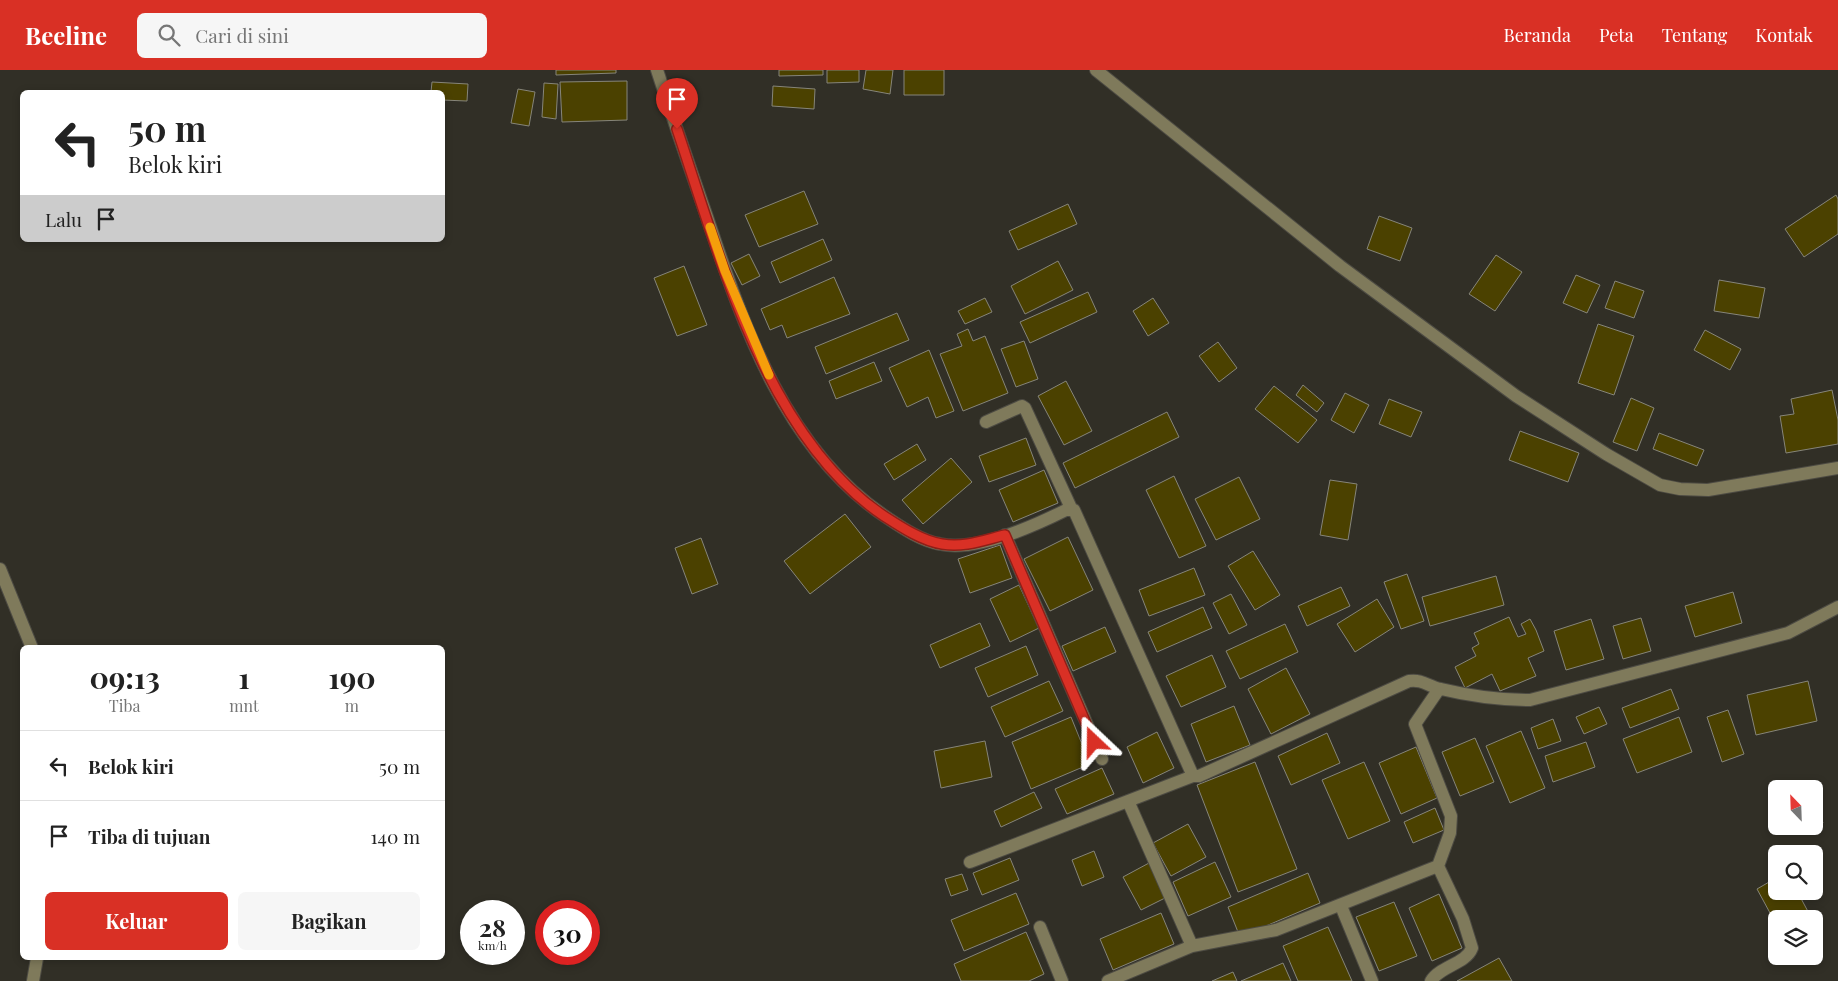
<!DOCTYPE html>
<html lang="id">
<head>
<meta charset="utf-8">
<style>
	:root { --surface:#fff; --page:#f6f6f6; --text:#222; --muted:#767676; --line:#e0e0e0; --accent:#d93025 }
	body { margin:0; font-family:"Playfair Display",serif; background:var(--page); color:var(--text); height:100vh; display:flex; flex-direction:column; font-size:19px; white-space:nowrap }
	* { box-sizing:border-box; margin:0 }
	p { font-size:16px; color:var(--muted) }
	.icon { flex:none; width:28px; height:28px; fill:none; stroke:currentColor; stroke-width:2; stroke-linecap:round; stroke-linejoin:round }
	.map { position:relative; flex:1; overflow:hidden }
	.side { position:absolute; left:20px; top:575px; width:425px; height:315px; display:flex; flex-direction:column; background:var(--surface); border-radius:8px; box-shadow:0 2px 8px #0003 }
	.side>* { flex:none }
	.top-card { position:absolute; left:20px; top:20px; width:425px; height:152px; border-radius:8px; box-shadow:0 2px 8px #0003; background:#fff; color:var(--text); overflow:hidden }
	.needle { width:32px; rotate:337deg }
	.controls { position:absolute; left:1768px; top:710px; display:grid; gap:10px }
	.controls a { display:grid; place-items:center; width:55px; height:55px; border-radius:8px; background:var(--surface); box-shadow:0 2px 8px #0003; font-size:25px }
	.speed { position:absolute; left:460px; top:830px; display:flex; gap:10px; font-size:25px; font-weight:700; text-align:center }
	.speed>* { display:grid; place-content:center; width:65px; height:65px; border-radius:50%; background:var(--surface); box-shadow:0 2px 8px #0003; line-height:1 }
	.speed small { font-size:12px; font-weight:400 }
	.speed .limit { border:8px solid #d22; background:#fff; color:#111 }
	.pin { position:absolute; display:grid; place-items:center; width:42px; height:42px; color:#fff; margin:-51px -21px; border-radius:50% 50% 50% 0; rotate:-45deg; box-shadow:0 0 5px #0007 }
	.pin .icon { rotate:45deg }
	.me { position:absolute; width:55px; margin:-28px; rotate:337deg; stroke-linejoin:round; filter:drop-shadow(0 0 4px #0008) }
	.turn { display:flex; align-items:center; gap:18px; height:105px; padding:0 25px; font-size:22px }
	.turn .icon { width:65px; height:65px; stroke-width:2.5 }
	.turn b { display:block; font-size:35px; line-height:42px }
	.then { display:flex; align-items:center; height:48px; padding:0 25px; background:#0003; gap:10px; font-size:19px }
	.eta { display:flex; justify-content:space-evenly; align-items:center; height:85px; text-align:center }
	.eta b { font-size:30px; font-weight:700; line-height:35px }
	.action { display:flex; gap:10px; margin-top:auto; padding:10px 25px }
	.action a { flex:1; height:58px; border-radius:8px; background:var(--accent); color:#fff; font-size:20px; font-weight:700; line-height:58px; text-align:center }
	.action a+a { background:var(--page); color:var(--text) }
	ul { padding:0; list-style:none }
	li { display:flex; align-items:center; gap:15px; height:70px; padding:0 25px; border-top:1px solid var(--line) }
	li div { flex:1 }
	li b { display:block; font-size:19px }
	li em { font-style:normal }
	header { display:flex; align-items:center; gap:30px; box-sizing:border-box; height:70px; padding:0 25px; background:var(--accent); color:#fff }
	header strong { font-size:24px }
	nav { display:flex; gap:28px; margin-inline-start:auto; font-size:18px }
	.search { width:350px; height:45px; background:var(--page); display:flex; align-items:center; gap:12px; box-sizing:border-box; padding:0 18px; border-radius:8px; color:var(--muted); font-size:19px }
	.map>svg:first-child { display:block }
	.building { fill:#4b4100; stroke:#86857a }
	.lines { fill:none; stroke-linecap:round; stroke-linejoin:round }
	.minor-casing { stroke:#4d4b43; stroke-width:14 }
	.minor { stroke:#7f7a5b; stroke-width:12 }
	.route-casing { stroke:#8d1f18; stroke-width:12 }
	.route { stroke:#d93025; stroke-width:9 }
	.slow { stroke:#f59e0b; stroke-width:9 }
</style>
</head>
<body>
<header>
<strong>Beeline</strong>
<div class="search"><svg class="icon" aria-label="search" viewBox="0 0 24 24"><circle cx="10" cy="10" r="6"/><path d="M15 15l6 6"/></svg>Cari di sini</div>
<nav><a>Beranda</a><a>Peta</a><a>Tentang</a><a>Kontak</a></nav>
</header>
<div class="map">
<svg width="1838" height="911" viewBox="0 0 1838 911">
	<rect width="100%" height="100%" fill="#312f26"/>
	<path class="building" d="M556,0H616V3L556,5Z
		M779,0H823V5L779,6Z
		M827,0H859V12L827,13Z
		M866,0H893L890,24L863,19Z
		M904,0H944V25H904Z
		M627,11V50L562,52L560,12Z
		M432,12L468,14L467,31L442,30V22H431Z
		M544,13L558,14L556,49L542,47Z
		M773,16L815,19L814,39L772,36Z
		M518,19L535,22L529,56L511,53Z
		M804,121L818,154L759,177L745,145Z
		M1836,125L1838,129V164L1804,187L1785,159Z
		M1068,134L1077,154L1018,180L1009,161Z
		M1379,146L1412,158L1400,191L1367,179Z
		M823,169L832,190L780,213L771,192Z
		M749,184L760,206L742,215L731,193Z
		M1496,185L1522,202L1495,241L1469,224Z
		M1058,191L1073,220L1025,244L1011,216Z
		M684,196L707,255L677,266L654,208Z
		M1576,205L1600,215L1587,243L1563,233Z
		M834,207L850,244L787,268L782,255L770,260L761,239Z
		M1719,210L1765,218L1759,248L1714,241Z
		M1615,211L1644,221L1634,248L1605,238Z
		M1088,222L1097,242L1030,273L1020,252Z
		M985,228L992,242L965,254L958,241Z
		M1153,228L1169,253L1148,266L1133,241Z
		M897,243L909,270L826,304L815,277Z
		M1598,254L1634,266L1614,325L1578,313Z
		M968,259L973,271L985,266L1008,323L963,341L940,284L962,276L957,264Z
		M1705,260L1741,279L1730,300L1694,280Z
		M1024,271L1038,309L1016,317L1001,279Z
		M1218,272L1237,298L1219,312L1199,286Z
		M929,280L954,341L936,348L928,327L907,337L889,298Z
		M874,292L882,311L836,329L829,311Z
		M1066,311L1092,361L1064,375L1038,326Z
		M1303,315L1324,333L1317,342L1296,325Z
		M1274,316L1317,350L1298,373L1255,339Z
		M1832,320L1838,350V374L1786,383L1780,346L1794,344L1791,329Z
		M1345,323L1369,335L1354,363L1331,350Z
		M1631,328L1654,338L1637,381L1613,372Z
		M1389,329L1422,342L1411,367L1379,354Z
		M1167,342L1179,367L1075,418L1063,393Z
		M1520,361L1579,383L1568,412L1509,390Z
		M1659,363L1704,380L1697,396L1653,379Z
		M1026,368L1036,395L989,412L979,386Z
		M917,374L926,390L894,410L884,394Z
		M951,388L972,412L923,454L902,430Z
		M1044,400L1058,433L1013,452L999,420Z
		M1174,406L1206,476L1179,488L1146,420Z
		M1239,407L1260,449L1216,470L1195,429Z
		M1330,410L1357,414L1348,470L1320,465Z
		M845,444L871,477L810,524L784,491Z
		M1068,467L1093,520L1050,541L1024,489Z
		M701,468L718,514L692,524L675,478Z
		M1000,475L1012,508L970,523L958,489Z
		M1253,481L1280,525L1255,540L1228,496Z
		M1194,498L1205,525L1149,546L1139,520Z
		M1407,504L1424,551L1401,559L1384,512Z
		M1496,506L1504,535L1430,556L1422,527Z
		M1019,515L1039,558L1010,572L990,529Z
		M1341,517L1350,536L1307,556L1298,536Z
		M1733,522L1742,553L1695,567L1685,536Z
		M1231,524L1247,555L1229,564L1213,533Z
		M1377,529L1394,557L1355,582L1337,554Z
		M1203,537L1212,558L1157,582L1148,562Z
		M1509,547L1518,567L1526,564L1521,554L1530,549L1536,560L1544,581L1528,588L1536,606L1500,621L1492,604L1465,618L1455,597L1476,586L1472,578L1479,574L1474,563Z
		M1641,548L1651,581L1623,589L1613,556Z
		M1591,549L1604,589L1566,600L1554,561Z
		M980,553L990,576L940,598L930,575Z
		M1285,554L1298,582L1240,609L1226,581Z
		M1105,557L1116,582L1073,601L1062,576Z
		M1026,576L1038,605L988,627L975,598Z
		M1212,585L1226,617L1181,637L1166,606Z
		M1286,598L1310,644L1271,664L1248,619Z
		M1049,611L1063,641L1005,667L991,637Z
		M1808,611L1817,651L1756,665L1747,625Z
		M1671,619L1679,639L1630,658L1622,638Z
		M1234,636L1250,675L1206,692L1191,654Z
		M1599,637L1607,654L1584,664L1576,647Z
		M1728,640L1744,684L1722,692L1707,647Z
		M1071,647L1090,694L1031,719L1012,672Z
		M1679,647L1692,682L1637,703L1623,669Z
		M1553,649L1561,671L1538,679L1531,658Z
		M1521,661L1545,718L1510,733L1486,676Z
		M1157,662L1174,698L1143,713L1127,677Z
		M1327,663L1340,693L1291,715L1278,686Z
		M1475,668L1494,712L1460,726L1442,682Z
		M985,671L992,707L941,718L934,681Z
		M1586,672L1595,697L1553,712L1545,686Z
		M1416,677L1437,728L1401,744L1379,693Z
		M1255,692L1297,799L1238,822L1197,715Z
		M1364,692L1390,751L1348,769L1322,710Z
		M1102,698L1114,724L1067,744L1055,719Z
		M1034,722L1042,738L1001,757L994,741Z
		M1814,730L1823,753L1814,756Z
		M1435,738L1444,760L1413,773L1404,752Z
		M1188,754L1206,787L1171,806L1153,773Z
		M1793,756H1814L1796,763Z
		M1094,781L1104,807L1082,816L1072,790Z
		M1010,788L1019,810L982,825L973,803Z
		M1215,792L1231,827L1188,846L1173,812Z
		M1149,793L1167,827L1141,840L1123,807Z
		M1308,803L1320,833L1240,867L1228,837Z
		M962,804L968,820L951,826L945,809Z
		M1776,808V821H1797L1812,849H1776V854L1757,819Z
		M1016,823L1029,854L964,881L951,850Z
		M1439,824L1462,878L1432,891L1409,838Z
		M1394,832L1417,886L1379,901L1356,847Z
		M1161,843L1174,874L1113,900L1100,869Z
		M1328,857L1352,911H1298L1283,876Z
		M1026,862L1044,904L1029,911H961L954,894Z
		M1499,888L1512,911H1457Z
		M1283,893L1291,911H1241Z
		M1233,902L1237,911H1212Z"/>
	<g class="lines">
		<g class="minor-casing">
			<path id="minor" d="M657,0C673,49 690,98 707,147C744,258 786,382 889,449C904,459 922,471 940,474C976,482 1034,456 1066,440H1074L1193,706H1199L1409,611C1423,609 1429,617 1441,619C1470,626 1500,630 1530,630L1788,563L1838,537
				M1096,0L1340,196L1516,326L1606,384L1660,415L1680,419L1708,420L1838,398
				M986,352L1022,336L1025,338L1071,438
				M1005,465L1102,689
				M0,499L32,578
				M970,792L1128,731
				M1341,836L1372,911
				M1040,857L1062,911
				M1192,876L1128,731L1193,706
				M33,911L37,888
				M1108,911L1192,876L1276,860L1438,796L1450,763L1451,746L1415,654L1439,619
				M1431,911C1440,896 1466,894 1472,878L1463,849L1438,796"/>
		</g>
		<use href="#minor" class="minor"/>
	</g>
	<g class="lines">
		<g class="route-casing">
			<path id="route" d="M677,59C720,187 766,367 884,446C901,457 922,471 942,474C964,478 984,470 1005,465L1094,672"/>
		</g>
		<use href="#route" class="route"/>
		<path class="slow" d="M710,157L725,201L769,305"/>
	</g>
</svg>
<div class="controls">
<a><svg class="needle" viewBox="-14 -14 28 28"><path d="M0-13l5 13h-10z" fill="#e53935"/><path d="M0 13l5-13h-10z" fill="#767676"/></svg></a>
<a><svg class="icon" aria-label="search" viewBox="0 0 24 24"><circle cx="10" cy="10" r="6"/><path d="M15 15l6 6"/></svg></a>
<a><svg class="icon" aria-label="layers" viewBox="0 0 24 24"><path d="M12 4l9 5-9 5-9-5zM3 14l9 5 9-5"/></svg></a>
</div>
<div class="speed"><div>28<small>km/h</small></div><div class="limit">30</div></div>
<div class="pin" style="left:677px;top:59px;background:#d93025"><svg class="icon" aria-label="arrive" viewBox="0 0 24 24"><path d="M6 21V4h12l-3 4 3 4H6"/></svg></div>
<svg class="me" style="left:1094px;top:672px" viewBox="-20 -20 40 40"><path d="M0-17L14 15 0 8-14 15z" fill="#d93025" stroke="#fff" stroke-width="4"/></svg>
<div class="top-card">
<div class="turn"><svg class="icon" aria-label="left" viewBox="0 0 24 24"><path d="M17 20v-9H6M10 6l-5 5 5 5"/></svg><div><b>50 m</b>Belok kiri</div></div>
<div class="then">Lalu<svg class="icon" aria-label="arrive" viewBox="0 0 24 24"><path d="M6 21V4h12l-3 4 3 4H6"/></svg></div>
</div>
<section class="side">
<div class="eta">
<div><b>09:13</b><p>Tiba</p></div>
<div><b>1</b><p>mnt</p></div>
<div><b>190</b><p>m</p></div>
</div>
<ul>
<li><svg class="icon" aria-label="left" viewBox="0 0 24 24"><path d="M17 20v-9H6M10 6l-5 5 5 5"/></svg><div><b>Belok kiri</b></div><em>50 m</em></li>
<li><svg class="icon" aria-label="arrive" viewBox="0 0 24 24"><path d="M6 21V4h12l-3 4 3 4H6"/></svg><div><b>Tiba di tujuan</b></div><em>140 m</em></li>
</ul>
<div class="action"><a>Keluar</a><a>Bagikan</a></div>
</section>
</div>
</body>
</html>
